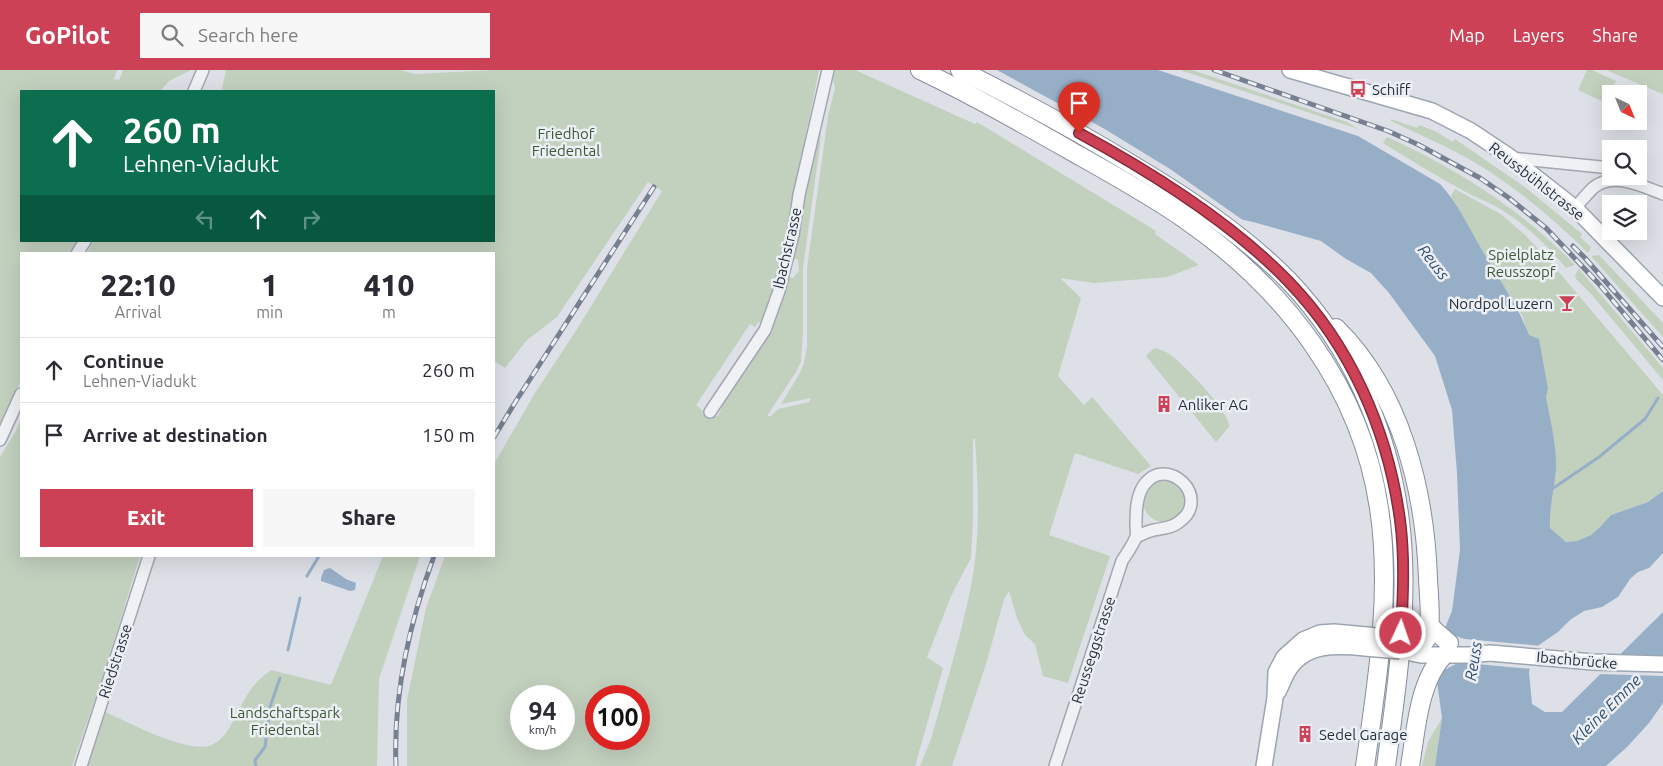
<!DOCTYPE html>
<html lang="en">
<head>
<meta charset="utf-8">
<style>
	:root { --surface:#fff; --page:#f7f7f7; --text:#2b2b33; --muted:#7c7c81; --line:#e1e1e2; --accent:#cc4156 }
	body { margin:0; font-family:Ubuntu,sans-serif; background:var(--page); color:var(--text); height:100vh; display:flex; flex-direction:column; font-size:19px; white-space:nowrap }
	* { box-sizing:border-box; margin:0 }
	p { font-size:16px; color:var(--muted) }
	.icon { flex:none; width:28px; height:28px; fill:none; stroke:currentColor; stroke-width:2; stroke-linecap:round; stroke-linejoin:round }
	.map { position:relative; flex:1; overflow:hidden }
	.sheet { position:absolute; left:20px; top:182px; width:475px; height:305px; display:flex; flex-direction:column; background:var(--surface); border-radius:0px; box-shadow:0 5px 20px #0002 }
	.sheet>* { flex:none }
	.hud { position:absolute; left:20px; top:20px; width:475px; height:152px; border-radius:0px; box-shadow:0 5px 20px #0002; background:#0b6e4f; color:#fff; overflow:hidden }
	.needle { width:32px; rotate:137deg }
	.controls { position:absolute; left:1602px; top:15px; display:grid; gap:10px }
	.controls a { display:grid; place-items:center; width:45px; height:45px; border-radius:0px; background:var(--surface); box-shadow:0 5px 20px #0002; font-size:25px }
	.speed { position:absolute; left:510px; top:615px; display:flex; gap:10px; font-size:25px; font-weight:700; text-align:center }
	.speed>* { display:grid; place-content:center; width:65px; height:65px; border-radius:50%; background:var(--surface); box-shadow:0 5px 20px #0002; line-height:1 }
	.speed small { font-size:12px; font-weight:400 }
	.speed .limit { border:8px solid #d22; background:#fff; color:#111 }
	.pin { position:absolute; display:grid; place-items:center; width:42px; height:42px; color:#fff; margin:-51px -21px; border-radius:50% 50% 50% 0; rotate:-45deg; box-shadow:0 0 5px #0007 }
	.pin .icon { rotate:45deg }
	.me { position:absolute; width:55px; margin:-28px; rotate:3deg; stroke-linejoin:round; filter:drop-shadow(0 0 4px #0008) }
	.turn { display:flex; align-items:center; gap:18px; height:105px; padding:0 20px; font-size:22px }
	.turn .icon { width:65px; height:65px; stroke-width:2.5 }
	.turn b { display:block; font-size:35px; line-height:42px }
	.lanes { display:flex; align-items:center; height:48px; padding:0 20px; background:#0003; justify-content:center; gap:25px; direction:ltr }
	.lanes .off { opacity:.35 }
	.eta { display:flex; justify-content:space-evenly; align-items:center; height:85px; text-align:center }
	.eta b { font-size:30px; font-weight:800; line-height:35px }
	.action { display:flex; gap:10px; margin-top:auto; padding:10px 20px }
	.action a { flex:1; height:58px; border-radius:0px; background:var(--accent); color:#fff; font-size:20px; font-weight:800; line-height:58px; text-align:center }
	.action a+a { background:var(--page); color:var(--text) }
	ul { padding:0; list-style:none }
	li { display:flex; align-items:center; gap:15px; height:65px; padding:0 20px; border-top:1px solid var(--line) }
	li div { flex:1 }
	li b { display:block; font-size:19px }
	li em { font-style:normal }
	header { display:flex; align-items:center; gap:30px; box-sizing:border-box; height:70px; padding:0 25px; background:var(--accent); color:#fff }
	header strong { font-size:24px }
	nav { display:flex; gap:28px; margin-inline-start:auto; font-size:18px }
	.search { width:350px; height:45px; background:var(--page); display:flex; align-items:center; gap:12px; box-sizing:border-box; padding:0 18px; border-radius:0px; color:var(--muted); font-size:19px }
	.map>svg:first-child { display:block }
	.green { fill:#c2d0be; fill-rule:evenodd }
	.water { fill:#97aec7 }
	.pier { fill:#dde0e6 }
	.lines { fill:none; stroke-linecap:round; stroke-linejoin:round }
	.stream { stroke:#97aec7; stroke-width:3 }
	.minor-casing { stroke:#a2a7b0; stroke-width:14 }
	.major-casing { stroke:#9ca5b2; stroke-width:18 }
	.highway-casing { stroke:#848e9d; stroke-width:20 }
	.minor { stroke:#eff1f5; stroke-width:11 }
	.major { stroke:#fff; stroke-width:15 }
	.highway { stroke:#fff; stroke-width:18 }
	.rail-casing { stroke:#768090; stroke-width:5 }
	.rail { stroke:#eceff4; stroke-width:3; stroke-dasharray:9; stroke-linecap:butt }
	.major-bridge-casing { stroke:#9ca5b2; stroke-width:18; stroke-linecap:butt }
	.major-bridge { stroke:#fff; stroke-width:15 }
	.route-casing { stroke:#852a38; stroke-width:12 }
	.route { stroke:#cc4156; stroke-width:9 }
	.labels { text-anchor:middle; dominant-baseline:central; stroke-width:5; stroke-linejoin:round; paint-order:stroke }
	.poi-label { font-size:15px; fill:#262f3d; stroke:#eceff4; text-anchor:start }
	.park-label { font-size:15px; fill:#3b5834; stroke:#eceff4 }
	.street-label { font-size:15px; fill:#262f3d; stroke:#eceff4 }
	.water-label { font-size:16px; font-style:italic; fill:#314d70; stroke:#eceff4 }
</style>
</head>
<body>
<header>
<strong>GoPilot</strong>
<div class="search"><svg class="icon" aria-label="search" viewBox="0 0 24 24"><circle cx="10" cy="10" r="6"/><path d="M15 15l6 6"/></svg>Search here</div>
<nav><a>Map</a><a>Layers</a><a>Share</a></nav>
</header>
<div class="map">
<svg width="1663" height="696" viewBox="0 0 1663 696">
	<rect width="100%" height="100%" fill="#dde0e6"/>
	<path class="green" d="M0,0H117L114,9L119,10L123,0H191L169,11L160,21H21V171H77L70,184H21V310L0,359Z
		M226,0H401L415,4L494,0H819L794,124L791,155L763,254L758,252L755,257L750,254L696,335L709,346H718L727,325L788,205L790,208H793L799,201L798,190L796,189L790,190L821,52L820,75L803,198V261L801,291L796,302L767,346H771L778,339L809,332L811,328L781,334L800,303L804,293L807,276V198L828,46L835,18L831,0H855L975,54L977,52L1156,161L1155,164L1199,195L1167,207L1094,213L1060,208L1081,228L1058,306L1084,335L1092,327L1151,396L1138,404L1075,383L1049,465L1110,486L1068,613L1043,606L1035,574L1025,565L1017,548L1009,521L1004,529L987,591L952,696H920L931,669L937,648C950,599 966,549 974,499C980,456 978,412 975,369H973V451L971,488L952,524L927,587L943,598L915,696H407V630L426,538L445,486H494V394L535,323L577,259L662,121L648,112L557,247L527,270L505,298L494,291V184H87L93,171H494V21H228L222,19ZM521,626H564V669H521ZM596,626H639V669H596Z
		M1180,0H1192L1347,52L1358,59Z
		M1587,0H1592L1616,11L1606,33L1578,20Z
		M1606,0H1663V24Z
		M1391,49L1417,58L1419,55L1435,61L1453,72L1455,69L1526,118L1582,164L1580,167L1591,177L1588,183C1554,149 1516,117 1474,92C1447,76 1418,64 1391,51Z
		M1387,67C1456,98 1522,140 1575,195L1566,198C1547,175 1523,152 1497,137C1487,131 1476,128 1466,122C1438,107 1410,90 1383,73Z
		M1455,119L1502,145L1525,165L1552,194L1663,325V421L1648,432L1611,445L1600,457L1591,465L1577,471L1566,472L1550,458L1549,442L1556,401L1546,326L1548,319L1522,245L1482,181L1451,126Z
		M1599,185L1663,253V267L1591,186Z
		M1579,199L1663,298V310L1592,225L1576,209L1575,205Z
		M1154,278C1161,279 1167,282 1172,286C1185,296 1231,343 1229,357L1216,372L1146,286Z
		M21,348V486H140L103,606L72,696H0V387L16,361Z
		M1143 431a21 21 0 1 1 42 0a21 21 0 1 1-42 0Z
		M383,486H420L379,609L377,696H85L103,641C128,652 183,682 209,676C219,673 226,664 231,655C245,631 247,617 271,600L331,615Z
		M1442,648L1435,696H1422L1428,672Z"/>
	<path class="water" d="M935,0H1158L1358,66L1440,114C1458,133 1469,158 1482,180C1498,208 1518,235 1529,265L1539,269L1548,319L1546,327C1550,350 1557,376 1556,400C1554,420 1549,438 1550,458L1566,472L1577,471L1591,465L1600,457L1611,445L1648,432L1663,421V483L1649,498L1638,502L1630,509L1618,527L1602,537L1584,541L1570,550L1558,562L1536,577L1529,602L1532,634L1545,642H1562L1663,542V633L1649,653L1628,676L1606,696H1435L1442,648L1436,604L1435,582L1452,541L1460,480L1457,403L1452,340L1435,286L1389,223L1371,203L1346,189L1321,171L1253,152L1158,131Z
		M330,498L346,509L356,513L355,520L350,521L321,511V508L324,500Z"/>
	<path class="pier" d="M932,0H997L1103,58L1170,99L1247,153L1156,133L1034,71Z
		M1442,558L1452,565L1465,569L1542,576L1538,579L1533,599L1465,593L1456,594L1442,601L1433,581Z
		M1615,586L1663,587V606L1597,604Z"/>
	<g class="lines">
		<path class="stream" d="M1549,421L1599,387L1645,349L1658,328
			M307,506L319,486
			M288,580L300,528
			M256,696L255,690L265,677L270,637L280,608"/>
		<g class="minor-casing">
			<path id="minor" d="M194,21L203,0
				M1511,88L1611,98
				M1575,138C1581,131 1587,124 1593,118C1613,101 1642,116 1663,124
				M77,184L85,171
				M710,342L765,260L779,221L793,165L799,125L828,0
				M0,370L21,324
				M81,696L149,486
				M1055,696L1122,491C1127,483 1133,475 1136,467C1137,464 1136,459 1136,456C1136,443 1136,426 1144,415C1167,383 1213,428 1179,452C1172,458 1163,458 1154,460C1148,461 1142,464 1136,467"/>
		</g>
		<g class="major-casing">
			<path id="major" d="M1290,0L1432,41L1471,61L1510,87L1575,138L1663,228
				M1401,581L1421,585H1469L1490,583L1593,592L1663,594
				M1278,622C1281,616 1284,608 1288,601C1305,573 1336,575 1365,578
				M1264,696L1275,628L1276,602L1284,587L1303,570L1320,563L1334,562L1366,565"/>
		</g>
		<g class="highway-casing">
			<path id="highway" d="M920,0C972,25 1022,53 1071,81C1110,103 1150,125 1186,150C1285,219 1361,317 1379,438C1392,523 1377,612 1365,696
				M960,0C1020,30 1079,62 1136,97C1190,129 1245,166 1289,211C1351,276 1389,362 1400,451C1410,532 1397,616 1386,696
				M1336,258C1401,322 1425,420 1428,509C1429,527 1431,545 1429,563C1425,577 1414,579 1400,581
				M1429,554L1435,561L1449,573
				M1410,696C1416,662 1418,612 1444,585"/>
		</g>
		<use href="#minor" class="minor"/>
		<use href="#major" class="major"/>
		<use href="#highway" class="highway"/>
		<g class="rail-casing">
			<path id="rail" d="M1214,0L1388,61L1419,75L1480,108L1509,128L1546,158L1598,213L1663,290
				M1573,176L1585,188L1663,277
				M494,367L516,331L654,117
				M396,696C393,623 409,554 434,486"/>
		</g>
		<use href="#rail" class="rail"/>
		<g class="major-bridge-casing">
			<path id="major-bridge" d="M1366,565L1412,569
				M1365,578L1400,581"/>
		</g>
		<use href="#major-bridge" class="major-bridge"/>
	</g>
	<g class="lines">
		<g class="route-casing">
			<path id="route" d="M1079,63C1151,102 1231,152 1288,211C1351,276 1388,361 1400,450C1405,488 1403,526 1401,563"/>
		</g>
		<use href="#route" class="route"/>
	</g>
	<defs>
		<g id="bus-bare" transform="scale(1.35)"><path d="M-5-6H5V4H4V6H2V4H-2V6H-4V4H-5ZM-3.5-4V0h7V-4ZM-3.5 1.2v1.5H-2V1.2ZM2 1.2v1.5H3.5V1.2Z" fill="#cc4156" stroke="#eceff4" stroke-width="2.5" paint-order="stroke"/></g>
		<g id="bar-bare" transform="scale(1.35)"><path d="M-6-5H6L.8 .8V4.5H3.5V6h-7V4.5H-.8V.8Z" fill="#cc4156" stroke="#eceff4" stroke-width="2.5" paint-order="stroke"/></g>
		<g id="building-bare" transform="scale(1.35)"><path d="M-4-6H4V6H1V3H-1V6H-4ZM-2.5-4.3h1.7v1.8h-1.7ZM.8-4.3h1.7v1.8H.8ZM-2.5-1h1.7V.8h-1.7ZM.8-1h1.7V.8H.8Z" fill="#cc4156" stroke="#eceff4" stroke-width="2.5" paint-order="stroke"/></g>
	</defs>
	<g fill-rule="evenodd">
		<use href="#bus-bare" x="1358" y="19"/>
		<use href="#bar-bare" x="1567" y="233"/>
		<use href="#building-bare" x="1164" y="334"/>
		<use href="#building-bare" x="1305" y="664"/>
	</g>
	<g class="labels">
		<g class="poi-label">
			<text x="1372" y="19">Schiff</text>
			<text x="1553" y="233" text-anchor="end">Nordpol Luzern</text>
			<text x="1178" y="334">Anliker AG</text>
			<text x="1319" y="664">Sedel Garage</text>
		</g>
		<g class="park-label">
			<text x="566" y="63">Friedhof<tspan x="566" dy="17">Friedental</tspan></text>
			<text x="1521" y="184">Spielplatz<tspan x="1521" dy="17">Reusszopf</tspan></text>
			<text x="285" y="642">Landschaftspark<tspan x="285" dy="17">Friedental</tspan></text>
		</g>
		<g class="street-label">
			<text transform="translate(1537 111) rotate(38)">Reussbühlstrasse</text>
			<text transform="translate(787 178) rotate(-77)">Ibachstrasse</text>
			<text transform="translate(1093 580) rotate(-72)">Reusseggstrasse</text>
			<text transform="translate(1577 590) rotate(5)">Ibachbrücke</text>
			<text transform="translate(115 591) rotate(-72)">Riedstrasse</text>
		</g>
		<g class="water-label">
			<text transform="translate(1434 192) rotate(52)">Reuss</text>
			<text transform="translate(1473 591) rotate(-81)">Reuss</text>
			<text transform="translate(1606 639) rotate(-45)">Kleine Emme</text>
		</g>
	</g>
</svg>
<div class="controls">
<a><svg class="needle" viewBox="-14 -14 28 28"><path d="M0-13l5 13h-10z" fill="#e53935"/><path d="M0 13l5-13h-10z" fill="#7c7c81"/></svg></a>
<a><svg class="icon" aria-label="search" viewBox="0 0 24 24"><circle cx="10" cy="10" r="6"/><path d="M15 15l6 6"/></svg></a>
<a><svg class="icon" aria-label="layers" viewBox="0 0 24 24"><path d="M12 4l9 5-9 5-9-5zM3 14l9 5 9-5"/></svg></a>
</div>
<div class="speed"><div>94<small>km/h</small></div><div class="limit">100</div></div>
<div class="pin" style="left:1079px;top:63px;background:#d93025"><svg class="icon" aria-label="arrive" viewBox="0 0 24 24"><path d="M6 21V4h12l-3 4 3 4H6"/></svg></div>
<svg class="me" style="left:1401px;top:563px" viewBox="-20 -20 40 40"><circle r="17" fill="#cc4156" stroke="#fff" stroke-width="3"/><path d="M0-11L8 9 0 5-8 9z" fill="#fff"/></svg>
<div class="hud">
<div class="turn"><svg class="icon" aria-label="ahead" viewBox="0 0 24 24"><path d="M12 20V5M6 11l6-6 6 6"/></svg><div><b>260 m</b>Lehnen-Viadukt</div></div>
<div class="lanes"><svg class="icon off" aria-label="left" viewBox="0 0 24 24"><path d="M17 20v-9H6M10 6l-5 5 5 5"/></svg><svg class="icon" aria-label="ahead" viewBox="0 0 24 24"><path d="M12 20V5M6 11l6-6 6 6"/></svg><svg class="icon off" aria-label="right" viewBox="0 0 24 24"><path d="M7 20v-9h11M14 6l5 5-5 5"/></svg></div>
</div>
<section class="sheet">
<div class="eta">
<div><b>22:10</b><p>Arrival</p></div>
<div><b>1</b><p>min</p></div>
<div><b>410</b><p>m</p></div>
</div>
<ul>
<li><svg class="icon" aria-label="ahead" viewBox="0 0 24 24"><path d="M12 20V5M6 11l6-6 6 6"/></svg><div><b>Continue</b><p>Lehnen-Viadukt</p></div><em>260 m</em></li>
<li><svg class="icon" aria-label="arrive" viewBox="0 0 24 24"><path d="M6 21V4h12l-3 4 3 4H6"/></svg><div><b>Arrive at destination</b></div><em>150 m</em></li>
</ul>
<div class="action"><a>Exit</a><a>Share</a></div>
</section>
</div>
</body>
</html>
